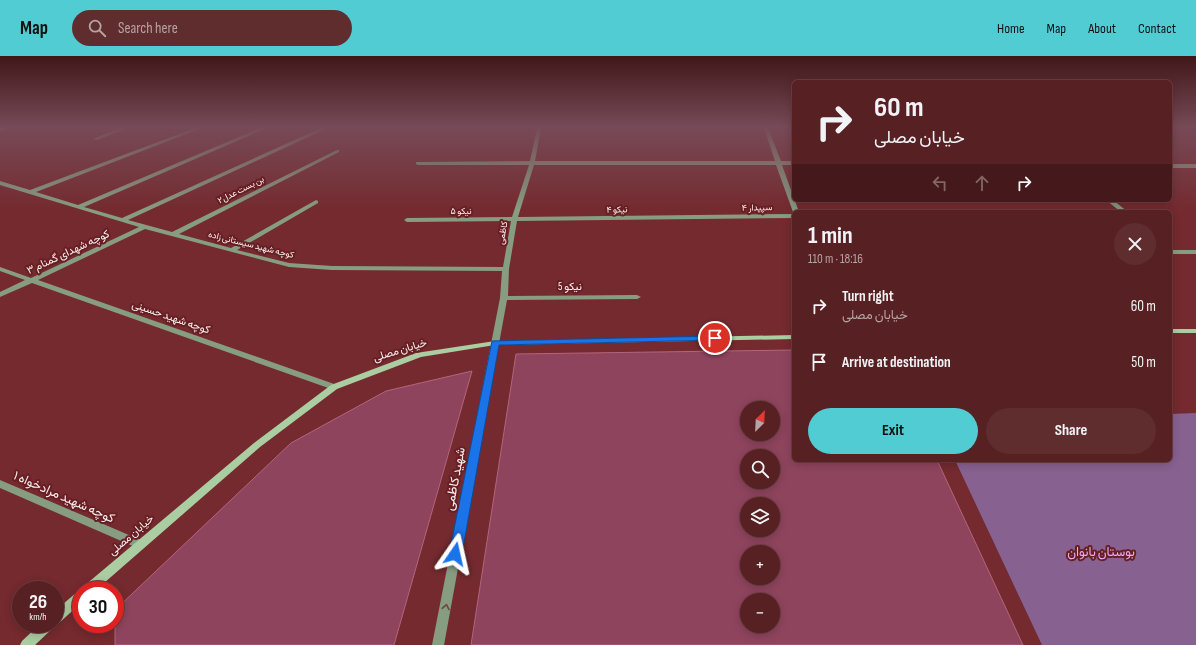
<!DOCTYPE html>
<html lang="en">
<head>
<meta charset="utf-8">
<style>
	:root { --surface:#572022; --page:#602d2f; --text:#f1f3f6; --muted:#b6a3a5; --line:#6d3e40; --accent:#51ccd2 }
	body { margin:0; font-family:"Sofia Sans Condensed",Vazirmatn,sans-serif; background:var(--page); color:var(--text); height:100vh; display:flex; flex-direction:column; font-size:15px; white-space:nowrap }
	* { box-sizing:border-box; margin:0 }
	p { font-size:13px; color:var(--muted) }
	.icon { flex:none; width:22px; height:22px; fill:none; stroke:currentColor; stroke-width:2; stroke-linecap:round; stroke-linejoin:round }
	.map { position:relative; flex:1; overflow:hidden }
	.sheet { position:absolute; left:792px; top:154px; width:380px; height:252px; display:flex; flex-direction:column; background:var(--surface); border-radius:6px; box-shadow:0 2px 10px #0003,0 0 0 1px var(--line) }
	.sheet>* { flex:none }
	.top-card { position:absolute; left:792px; top:24px; width:380px; height:122px; border-radius:6px; box-shadow:0 2px 10px #0003,0 0 0 1px var(--line); background:#572022; color:var(--text); overflow:hidden }
	.needle { width:26px; rotate:24deg }
	.buttons { position:absolute; left:740px; top:345px; display:grid; gap:8px }
	.buttons a { display:grid; place-items:center; width:40px; height:40px; border-radius:50%; background:var(--surface); box-shadow:0 2px 10px #0003,0 0 0 1px var(--line); font-size:20px }
	.speed { position:absolute; left:12px; top:525px; display:flex; gap:8px; font-size:20px; font-weight:700; text-align:center }
	.speed>* { display:grid; place-content:center; width:52px; height:52px; border-radius:50%; background:var(--surface); box-shadow:0 2px 10px #0003,0 0 0 1px var(--line); line-height:1 }
	.speed small { font-size:10px; font-weight:400 }
	.speed .limit { border:6px solid #d22; background:#fff; color:#111 }
	.pin { position:absolute; display:grid; place-items:center; width:34px; height:34px; color:#fff; margin:-17px; border:2px solid #fff; border-radius:50%; box-shadow:0 1px 4px #0007 }
	.me { position:absolute; width:44px; margin:-22px; rotate:11deg; stroke-linejoin:round; filter:drop-shadow(0 0 3px #0008) }
	.turn { display:flex; align-items:center; gap:14px; height:84px; padding:0 16px; font-size:18px }
	.turn .icon { width:52px; height:52px; stroke-width:2.5 }
	.turn b { display:block; font-size:28px; line-height:34px }
	.lanes { display:flex; align-items:center; height:38px; padding:0 16px; background:#0003; justify-content:center; gap:20px; direction:ltr }
	.lanes .off { opacity:.35 }
	.round { display:grid; place-items:center; flex:none; width:42px; height:42px; border-radius:21px; background:var(--page) }
	.headline { display:flex; align-items:center; justify-content:space-between; height:68px; padding:0 16px }
	h1 { font-size:24px; font-weight:700; line-height:30px }
	.button { display:flex; gap:8px; margin-top:auto; padding:8px 16px }
	.button a { flex:1; height:46px; border-radius:24px; background:var(--accent); color:#111; font-size:16px; font-weight:700; line-height:46px; text-align:center }
	.button a+a { background:var(--page); color:var(--text) }
	ul { padding:0; list-style:none }
	li { display:flex; align-items:center; gap:12px; height:56px; padding:0 16px }
	li div { flex:1 }
	li b { display:block; font-size:15px }
	li em { font-style:normal }
	header { display:flex; align-items:center; gap:24px; box-sizing:border-box; height:56px; padding:0 20px; background:var(--accent); color:#111 }
	header strong { font-size:19px }
	nav { display:flex; gap:22px; margin-inline-start:auto; font-size:14px }
	.search { width:280px; height:36px; background:var(--page); display:flex; align-items:center; gap:10px; box-sizing:border-box; padding:0 14px; border-radius:22px; color:var(--muted); font-size:15px }
	.map>svg:first-child { display:block }
	.green { fill:#876190 }
	.building { fill:#8e445d; stroke:#b3657e; fill-rule:evenodd }
	.lines { fill:none; stroke-linecap:round; stroke-linejoin:round }
	.street { fill:#879d82; fill-rule:evenodd }
	.secondary { fill:#aacda2; fill-rule:evenodd }
	.oneway { stroke:#714540 }
	.route { fill:#1a73e8; stroke:#114b97 }
	.labels { text-anchor:middle; dominant-baseline:central; stroke-width:4; stroke-linejoin:round; paint-order:stroke }
	.far-street-label { font-size:9px; fill:#faf1f0; stroke:#681f24 }
	.street-label { font-size:11px; fill:#faf1f0; stroke:#681f24 }
	.near-street-label { font-size:13px; fill:#faf1f0; stroke:#681f24 }
	.near-park-label { font-size:13px; fill:#e8abf5; stroke:#681f24 }
</style>
</head>
<body>
<header>
<strong>Map</strong>
<div class="search"><svg class="icon" aria-label="search" viewBox="0 0 24 24"><circle cx="10" cy="10" r="6"/><path d="M15 15l6 6"/></svg>Search here</div>
<nav><a>Home</a><a>Map</a><a>About</a><a>Contact</a></nav>
</header>
<div class="map">
<svg width="1196" height="589" viewBox="0 0 1196 589">
	<rect width="100%" height="100%" fill="#742a2e"/>
	<path class="green" d="M1196,357V589H1042L955,404H1170V358Z"/>
	<path class="building" d="M794,294V404H937L1023,589H471L516,298ZM747,352H773V378H747ZM747,400H773V426H747ZM747,448H773V474H747ZM747,496H773V522H747ZM747,544H773V570H747Z
		M472,315L394,589H115V554L291,387L386,335Z"/>
	<g class="lines">
		<path class="street" d="M120,72H128L97,84L93,83Z
			M195,72H202L36,136L78,149L260,72H267L84,151L122,162L321,72H328L128,164L172,176L337,94H339V96L179,178L231,192L316,144L318,145V147L237,194L289,207L332,210L503,211L511,165L407,166L404,164L407,162L512,161L529,109H418L416,108V106L530,105L537,72H541L535,105H775L764,72H768L781,105H794V109H782L799,156H794V157L793,156L776,109H534L518,161L794,158V162L517,165L509,213L508,240L637,239L641,241L637,243L507,244L444,589H432L500,242L502,215L332,214L289,211L145,173L38,224L337,329L338,331L334,334L32,227L0,241V236L25,224L0,215V211L31,222L139,171L0,129V125L30,134Z
			M1170,108H1196V112H1170Z
			M1106,144H1113L1128,156H1121Z
			M1170,194H1196V198H1170Z
			M0,424L143,485L144,488L143,491L139,493L135,491L0,432Z"/>
		<path class="secondary" d="M0,72H8L0,75Z
			M1170,273H1196V277H1170Z
			M794,279V283L495,289L421,301L337,333L260,391L96,534H82L84,530L254,387L331,329L416,297L495,285Z
			M81,535V547L59,567L55,569L53,572L35,589H20L22,585L40,568H55V555L77,536Z"/>
	</g>
	<defs><path id="oneway-chevron" d="M-2-3.5L2.5 0L-2 3.5" fill="none" stroke-width="1.6" stroke-linecap="round" stroke-linejoin="round"/></defs>
	<use class="oneway" href="#oneway-chevron" transform="translate(446 551) rotate(-79)"/>
	<linearGradient id="sky" x2="0" y2="1"><stop stop-color="#401719"/><stop offset="0.46" stop-color="#774a57"/><stop offset="1" stop-color="#774a57" stop-opacity="0"/></linearGradient>
	<rect width="1196" height="155" fill="url(#sky)"/>
	<path class="route" d="M715,280H718V284L499,289L462,498L460,502L455,504L451,502L449,498L492,285Z"/>
	<g class="labels">
		<g class="far-street-label">
			<text transform="translate(241 134) rotate(-27)">بن بست عدل۲</text>
			<text transform="translate(757 152) rotate(-1)">سپیدار ۴</text>
			<text transform="translate(617 154) rotate(-1)">نیکو ۴</text>
			<text x="461" y="155">نیکو ۵</text>
			<text transform="translate(503 177) rotate(-80)">کاظمی</text>
			<text transform="translate(251 189) rotate(14)">کوچه شهید سیستانی زاده</text>
		</g>
		<g class="street-label">
			<text transform="translate(68 196) rotate(-25)">۳ کوچه شهدای گمنام</text>
			<text x="570" y="230">نیکو 5</text>
			<text transform="translate(171 261) rotate(19)">کوچه شهید حسینی</text>
			<text transform="translate(400 294) rotate(-17)">خیابان مصلی</text>
			<text transform="translate(131 479) rotate(-41)">خیابان مصلی</text>
		</g>
		<g class="near-street-label">
			<text transform="translate(455 423) rotate(-79)">شهید کاظمی</text>
			<text transform="translate(64 441) rotate(24)">۱ کوچه شهید مرادخواه</text>
		</g>
		<g class="near-park-label">
			<text x="1101" y="496">بوستان بانوان</text>
		</g>
	</g>
</svg>
<div class="buttons">
<a><svg class="needle" viewBox="-14 -14 28 28"><path d="M0-13l5 13h-10z" fill="#e53935"/><path d="M0 13l5-13h-10z" fill="#b6a3a5"/></svg></a>
<a><svg class="icon" aria-label="search" viewBox="0 0 24 24"><circle cx="10" cy="10" r="6"/><path d="M15 15l6 6"/></svg></a>
<a><svg class="icon" aria-label="layers" viewBox="0 0 24 24"><path d="M12 4l9 5-9 5-9-5zM3 14l9 5 9-5"/></svg></a>
<a>+</a>
<a>−</a>
</div>
<div class="speed"><div>26<small>km/h</small></div><div class="limit">30</div></div>
<div class="pin" style="left:715px;top:282px;background:#d93025"><svg class="icon" aria-label="arrive" viewBox="0 0 24 24"><path d="M6 21V4h12l-3 4 3 4H6"/></svg></div>
<svg class="me" style="left:455px;top:498px" viewBox="-20 -20 40 40"><path d="M0-17L14 15 0 8-14 15z" fill="#1a73e8" stroke="#fff" stroke-width="4"/></svg>
<div class="top-card">
<div class="turn"><svg class="icon" aria-label="right" viewBox="0 0 24 24"><path d="M7 20v-9h11M14 6l5 5-5 5"/></svg><div><b>60 m</b>خیابان مصلی</div></div>
<div class="lanes"><svg class="icon off" aria-label="left" viewBox="0 0 24 24"><path d="M17 20v-9H6M10 6l-5 5 5 5"/></svg><svg class="icon off" aria-label="ahead" viewBox="0 0 24 24"><path d="M12 20V5M6 11l6-6 6 6"/></svg><svg class="icon" aria-label="right" viewBox="0 0 24 24"><path d="M7 20v-9h11M14 6l5 5-5 5"/></svg></div>
</div>
<section class="sheet">
<div class="headline"><div><h1>1 min</h1><p>110 m · 18:16</p></div><a class="round"><svg class="icon" aria-label="close" viewBox="0 0 24 24"><path d="M6 6l12 12M18 6L6 18"/></svg></a></div>
<ul>
<li><svg class="icon" aria-label="right" viewBox="0 0 24 24"><path d="M7 20v-9h11M14 6l5 5-5 5"/></svg><div><b>Turn right</b><p>خیابان مصلی</p></div><em>60 m</em></li>
<li><svg class="icon" aria-label="arrive" viewBox="0 0 24 24"><path d="M6 21V4h12l-3 4 3 4H6"/></svg><div><b>Arrive at destination</b></div><em>50 m</em></li>
</ul>
<div class="button"><a>Exit</a><a>Share</a></div>
</section>
</div>
</body>
</html>
